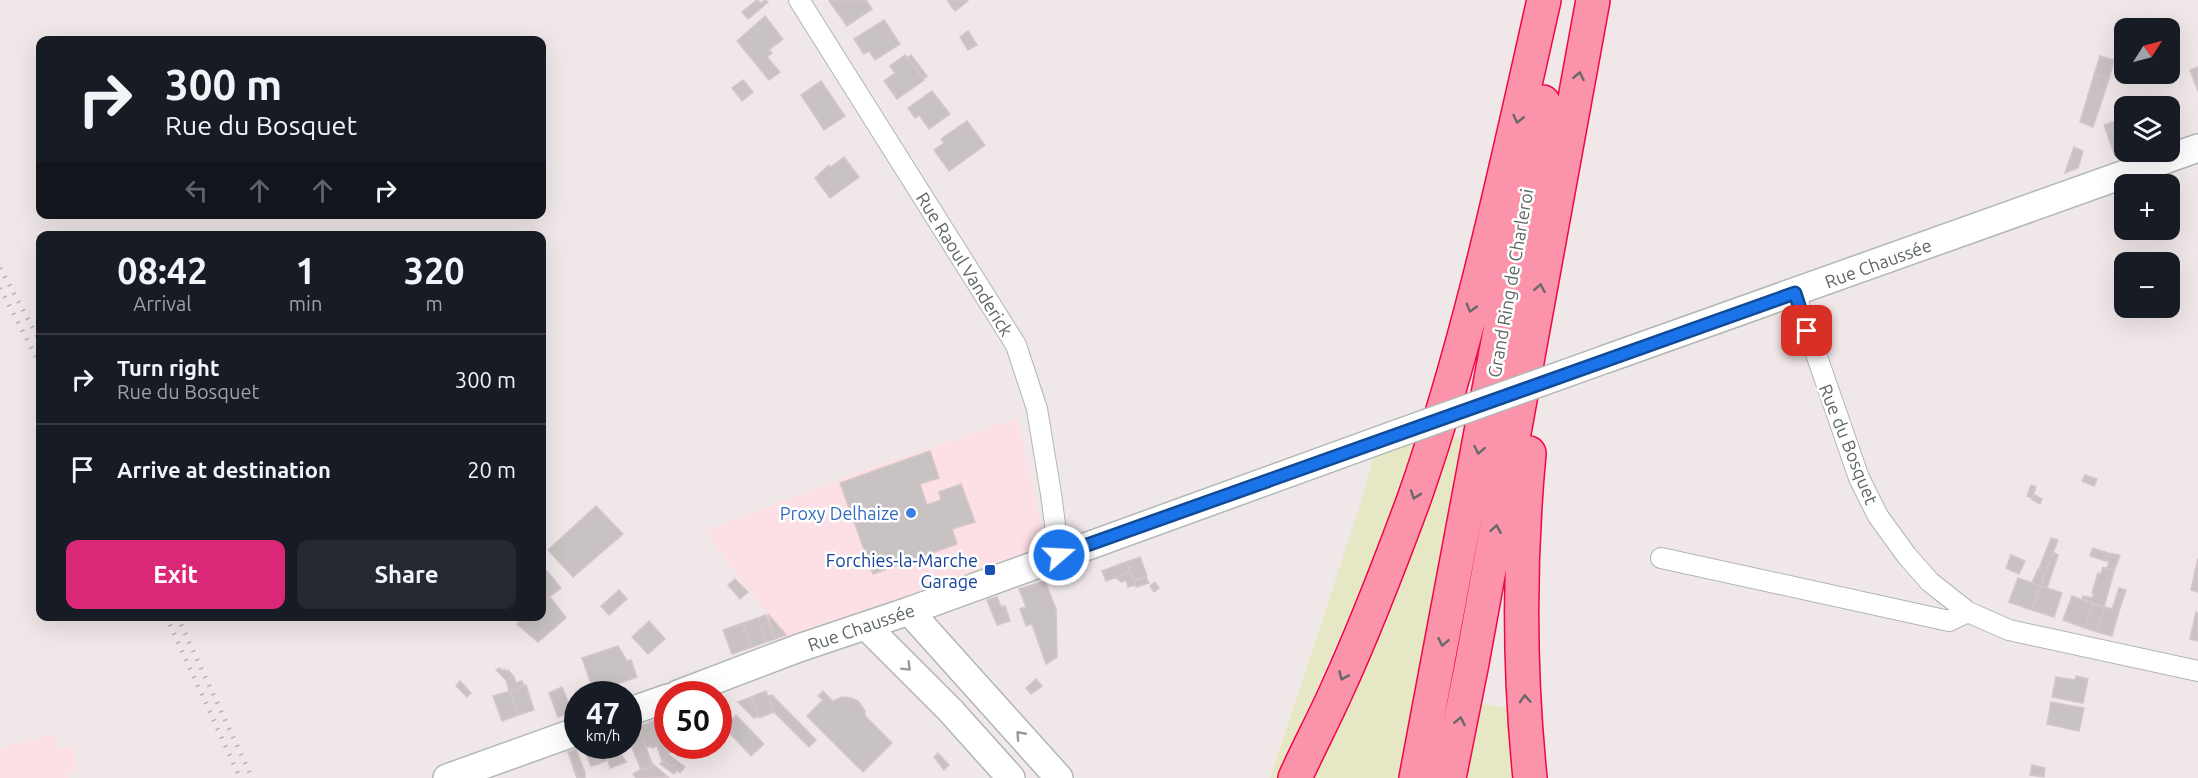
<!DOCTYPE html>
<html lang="en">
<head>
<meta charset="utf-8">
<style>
	:root { --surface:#171b24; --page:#242831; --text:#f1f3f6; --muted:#9ea1a6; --line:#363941; --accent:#db2777 }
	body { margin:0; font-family:Ubuntu,sans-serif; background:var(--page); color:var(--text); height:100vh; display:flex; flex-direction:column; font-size:22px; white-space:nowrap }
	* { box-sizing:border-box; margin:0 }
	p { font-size:20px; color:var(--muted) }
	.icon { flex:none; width:33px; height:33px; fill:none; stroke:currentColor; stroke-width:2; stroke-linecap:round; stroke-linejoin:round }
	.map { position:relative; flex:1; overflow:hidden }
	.panel { position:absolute; left:36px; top:231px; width:510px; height:390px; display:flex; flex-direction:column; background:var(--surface); border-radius:12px; box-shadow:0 6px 24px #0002 }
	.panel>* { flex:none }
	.top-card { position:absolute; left:36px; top:36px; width:510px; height:183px; border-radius:12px; box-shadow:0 6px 24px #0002; background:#171b24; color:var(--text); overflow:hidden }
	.needle { width:39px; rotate:54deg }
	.fabs { position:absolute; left:2114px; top:18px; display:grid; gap:12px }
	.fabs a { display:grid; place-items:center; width:66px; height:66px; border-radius:12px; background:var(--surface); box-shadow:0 6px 24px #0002; font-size:30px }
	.speed { position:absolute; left:564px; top:681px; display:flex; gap:12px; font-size:30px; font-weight:700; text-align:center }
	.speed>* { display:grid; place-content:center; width:78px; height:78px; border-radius:50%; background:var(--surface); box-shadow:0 6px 24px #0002; line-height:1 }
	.speed small { font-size:15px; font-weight:400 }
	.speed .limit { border:9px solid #d22; background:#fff; color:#111 }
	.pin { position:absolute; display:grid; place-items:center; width:51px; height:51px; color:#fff; margin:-26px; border-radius:12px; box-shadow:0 3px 9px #0006 }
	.me { position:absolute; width:66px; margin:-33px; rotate:71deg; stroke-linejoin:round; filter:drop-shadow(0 0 4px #0008) }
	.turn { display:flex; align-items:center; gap:21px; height:126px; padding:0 30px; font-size:27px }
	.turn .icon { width:78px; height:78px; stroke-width:2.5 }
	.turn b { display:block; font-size:42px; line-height:51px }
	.lanes { display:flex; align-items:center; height:57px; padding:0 30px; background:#0003; justify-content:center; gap:30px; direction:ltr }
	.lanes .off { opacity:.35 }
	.eta { display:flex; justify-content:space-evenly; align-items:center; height:102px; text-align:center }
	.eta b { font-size:36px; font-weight:700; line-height:42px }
	.action { display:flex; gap:12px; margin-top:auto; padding:12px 30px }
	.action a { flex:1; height:69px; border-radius:12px; background:var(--accent); color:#fff; font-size:24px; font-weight:700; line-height:69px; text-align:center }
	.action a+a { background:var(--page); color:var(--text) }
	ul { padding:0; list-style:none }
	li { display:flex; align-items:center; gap:18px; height:90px; padding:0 30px; border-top:2px solid var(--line) }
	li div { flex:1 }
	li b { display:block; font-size:22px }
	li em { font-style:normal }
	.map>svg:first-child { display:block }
	.commercial { fill:#fde0e5 }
	.green { fill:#e5e7c5 }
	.building { fill:#c9c2c3; stroke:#d5c6ca; stroke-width:1.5 }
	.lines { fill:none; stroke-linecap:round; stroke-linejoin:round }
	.street-casing { stroke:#b0b6b5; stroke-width:22 }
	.secondary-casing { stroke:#b0b7b4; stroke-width:30 }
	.highway-casing { stroke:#f20645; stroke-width:36 }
	.street { stroke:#fff; stroke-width:20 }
	.secondary { stroke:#fff; stroke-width:27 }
	.highway { stroke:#fb94aa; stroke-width:33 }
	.rail { stroke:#b1b3b2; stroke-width:4.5; stroke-dasharray:1.5 8; stroke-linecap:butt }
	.secondary-bridge-casing { stroke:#b0b7b4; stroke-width:30; stroke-linecap:butt }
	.secondary-bridge { stroke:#fff; stroke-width:27 }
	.oneway { stroke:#676968 }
	.oneway2 { stroke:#979c9a }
	.route-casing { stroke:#114b97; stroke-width:15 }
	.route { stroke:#1a73e8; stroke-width:10 }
	.shop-dot { fill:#3f7fe0; stroke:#fff; stroke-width:2 }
	.transit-dot { fill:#1a4fb4; stroke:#fff; stroke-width:2 }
	.labels { text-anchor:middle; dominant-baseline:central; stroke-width:5; stroke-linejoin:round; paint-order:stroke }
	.street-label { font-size:18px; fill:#5f6764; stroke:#fff }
	.shop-label { font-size:18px; fill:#366cbe; stroke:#fff; text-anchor:end }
	.transit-label { font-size:18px; fill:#164399; stroke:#fff; text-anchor:end }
</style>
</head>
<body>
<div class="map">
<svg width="2198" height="778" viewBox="0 0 2198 778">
	<rect width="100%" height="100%" fill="#f0e7e9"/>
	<path class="commercial" d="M1018,418L1046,548L787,639L704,531L864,470Z
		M53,734L58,749L71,745L79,771L64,775L70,778H0V748Z"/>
	<path class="green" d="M1443,436L1463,437L1398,778H1307Z
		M1416,442L1380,546L1277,778H1270L1358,512L1374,456Z
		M1481,704L1518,709L1523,778H1466Z"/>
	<path class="building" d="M757,0L761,3L765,0L768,2L748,19L742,12Z
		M831,0H866L872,9L847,26L829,1Z
		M947,0H967L968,1L955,11Z
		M765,16L783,39L769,50L772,53L767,57L780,72L769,80L737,41Z
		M884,20L900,44L875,60L869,51L864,54L854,39Z
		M968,31L977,45L968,50L960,37Z
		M905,55L924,80L897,99L884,81L895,73L890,66Z
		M911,55L927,76L923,79L907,58Z
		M2100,56L2114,60L2109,79L2094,75Z
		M2198,67V91L2190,70Z
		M2134,74H2152L2151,80L2133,75Z
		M2094,75L2109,79L2093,127L2080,122Z
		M743,80L753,92L742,101L732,88Z
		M821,81L845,116L824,130L801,95Z
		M932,91L950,114L929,129L919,115L915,118L908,108Z
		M2124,118V125L2106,131L2104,125Z
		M967,121L985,145L949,171L934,150L944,143L941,139Z
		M2124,125V152H2127L2115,156L2106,131Z
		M2074,147L2083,151L2078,168L2065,173Z
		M844,157L859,177L830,198L815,178L829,165L831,167Z
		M930,451L939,478L920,484L927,505L941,500L939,492L961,484L975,522L952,529L957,544L873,574L840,483Z
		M2085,475L2097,479L2094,486L2082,481Z
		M2031,485L2036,487L2032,498L2027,496Z
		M2035,495L2042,499L2040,504L2032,500Z
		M596,506L623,534L573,577L548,550Z
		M2051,538L2058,540L2045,573L2039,569Z
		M2093,548L2108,553L2106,561L2090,556Z
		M2053,552L2058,555L2047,588L2041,586Z
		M2108,553L2120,555L2114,571L2107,568L2109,561H2106Z
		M2011,555L2025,561L2019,574L2006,568Z
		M1140,557L1147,576L1134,581L1126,562Z
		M2198,558V592L2191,590Z
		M1126,562L1130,572L1106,581L1102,571Z
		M542,565L561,588L546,599L542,593Z
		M2103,567L2114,571L2104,607L2082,599L2083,596L2092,598L2094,594L2092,593L2098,573L2101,574Z
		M2038,569L2045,573L2041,586L2032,583Z
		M1130,572L1135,585L1128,587L1126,580L1121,582L1115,577Z
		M1146,577L1149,583L1136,587L1134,581Z
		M2018,578L2041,586L2032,610L2009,602Z
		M735,579L748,592L740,599L728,585Z
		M1045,581L1056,609L1057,657L1046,664L1032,624L1026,626L1020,609L1026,607L1019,589Z
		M1155,582L1159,588L1154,592L1150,586Z
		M2041,586L2062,593L2054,617L2032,610Z
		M2119,588L2126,590L2119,611L2112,609Z
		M619,590L627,599L609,615L601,606Z
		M2072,596L2093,604L2085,628L2063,620Z
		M550,597L566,618L538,642L517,624L526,616H542V603Z
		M997,597L1001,607L1005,606L1010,621L997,625L987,600Z
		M2093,604L2105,607L2097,632L2085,628Z
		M2105,607L2119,611L2112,636L2097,632Z
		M2196,612L2198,613V641L2190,639Z
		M768,614L786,635L775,639Z
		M766,615L775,639L766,642L758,618Z
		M758,618L766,642L752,647L743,623Z
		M649,621L665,639L648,654L632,637Z
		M743,623L752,647L732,654L723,630Z
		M618,646L627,661L631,660L637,677L594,692L582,658Z
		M500,668L502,671L504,669L507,672L508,670L514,677L506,680L496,670Z
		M2076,676L2088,679L2083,703L2052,697L2056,677L2075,680Z
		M514,677L516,683L522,681L524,686L509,691L506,680Z
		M1036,679L1042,686L1031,694L1026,688Z
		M460,681L471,693L467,697L456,686Z
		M526,685L534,710L518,715L510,691Z
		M562,687L572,712L558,717L549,693Z
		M510,691L518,715L502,721L493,696Z
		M766,691L774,712L759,718L751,697Z
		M823,691L833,701L842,697L851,698L858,701L865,711V716L892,743L863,772L807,716L823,700L818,696Z
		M772,695L816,740L809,747L774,712L768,696Z
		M751,697L759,716L754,718L738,702Z
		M2051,702L2084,708L2079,731L2047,724Z
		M736,715L764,744L751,756L724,727Z
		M668,716V746H677L678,750L668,753L656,720Z
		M656,720L668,754L662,761L657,746L652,748L651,746L646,748L638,727Z
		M638,727L653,766L641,770L628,737V730Z
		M591,746H602L608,760L598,764Z
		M591,746L598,764L591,766L584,747Z
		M602,746H619L622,755L608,760Z
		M693,746H713L705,755Z
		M576,749L585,773V778H577L568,752Z
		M938,753L949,765L944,770L934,757Z
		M668,754L677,761L672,767L663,761Z
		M622,755L626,762L610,768L608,760Z
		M663,761L672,767L677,761L685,767L680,773L677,770L674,774L660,764Z
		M652,763L668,777L636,778L633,774L641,769L653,766Z
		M2032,765L2045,768L2044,777L2030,775Z"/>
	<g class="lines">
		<g class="street-casing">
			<path id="street" d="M799,0L1016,345L1037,409L1051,494L1059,555
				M1795,293L1859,478L1878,516L1907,556L1930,582L1968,612L2009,630L2198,671
				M1661,558L1949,621L1968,612"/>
		</g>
		<g class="secondary-casing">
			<path id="secondary" d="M1606,359L2198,148
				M909,611L1059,778
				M866,626L950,710L1011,778
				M678,694L799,648L909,611L1399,433
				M628,712L668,698
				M447,778L578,731"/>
		</g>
		<g class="highway-casing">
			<path id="highway" d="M1529,453C1519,561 1519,670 1530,778
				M1295,778C1308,749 1323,721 1336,692C1365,629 1390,564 1414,499C1471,337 1506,167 1544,0
				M1416,778L1543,102
				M1449,778L1472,663L1593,0"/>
		</g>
		<use href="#street" class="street"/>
		<use href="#secondary" class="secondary"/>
		<use href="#highway" class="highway"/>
		<path class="rail" d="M0,268L40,341
			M0,288L40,364
			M166,616L240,778
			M177,616L252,778"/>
		<g class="secondary-bridge-casing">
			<path id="secondary-bridge" d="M1399,433L1606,359"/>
		</g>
		<use href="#secondary-bridge" class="secondary-bridge"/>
	</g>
	<defs><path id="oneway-chevron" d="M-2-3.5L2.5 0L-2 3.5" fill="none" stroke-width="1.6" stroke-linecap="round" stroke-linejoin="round" transform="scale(1.5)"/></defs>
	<g class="oneway">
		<use href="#oneway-chevron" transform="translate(1579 76) rotate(-79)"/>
		<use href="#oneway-chevron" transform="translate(1518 119) rotate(103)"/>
		<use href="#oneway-chevron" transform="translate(1540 288) rotate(-79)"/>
		<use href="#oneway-chevron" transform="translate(1471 308) rotate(105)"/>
		<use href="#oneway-chevron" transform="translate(1479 450) rotate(101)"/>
		<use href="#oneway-chevron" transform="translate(1415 495) rotate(109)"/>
		<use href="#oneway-chevron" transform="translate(1496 529) rotate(-80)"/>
		<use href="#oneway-chevron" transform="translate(1443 642) rotate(101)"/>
		<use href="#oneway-chevron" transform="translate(1343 676) rotate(114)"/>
		<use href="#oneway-chevron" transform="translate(1525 699) rotate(-93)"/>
		<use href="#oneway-chevron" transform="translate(1460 721) rotate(-79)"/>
	</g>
	<g class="oneway2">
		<use href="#oneway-chevron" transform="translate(907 667) rotate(45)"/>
		<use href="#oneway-chevron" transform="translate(1020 735) rotate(-132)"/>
	</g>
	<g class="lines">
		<g class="route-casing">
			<path id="route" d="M1059,555L1795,293L1807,331"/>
		</g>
		<use href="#route" class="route"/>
	</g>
	<circle class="shop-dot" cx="911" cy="513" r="6"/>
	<rect class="transit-dot" x="984" y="564" width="12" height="12" rx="3"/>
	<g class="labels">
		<g class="street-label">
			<text transform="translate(1878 263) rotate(-20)">Rue Chaussée</text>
			<text transform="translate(965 264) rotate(58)">Rue Raoul Vanderick</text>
			<text transform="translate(1510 283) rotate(-80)">Grand Ring de Charleroi</text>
			<text transform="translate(1849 444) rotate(68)">Rue du Bosquet</text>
			<text transform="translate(861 627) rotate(-19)">Rue Chaussée</text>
		</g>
		<g class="shop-label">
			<text x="899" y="513">Proxy Delhaize</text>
		</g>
		<g class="transit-label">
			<text x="978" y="560">Forchies-la-Marche<tspan x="978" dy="21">Garage</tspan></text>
		</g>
	</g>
</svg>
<div class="fabs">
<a><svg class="needle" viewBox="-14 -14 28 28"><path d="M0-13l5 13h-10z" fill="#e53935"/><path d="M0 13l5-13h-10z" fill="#9ea1a6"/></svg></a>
<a><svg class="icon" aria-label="layers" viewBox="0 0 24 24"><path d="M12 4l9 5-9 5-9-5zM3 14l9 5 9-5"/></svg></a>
<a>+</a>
<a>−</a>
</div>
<div class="speed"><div>47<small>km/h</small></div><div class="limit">50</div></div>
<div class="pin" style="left:1807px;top:331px;background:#d93025"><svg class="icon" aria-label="arrive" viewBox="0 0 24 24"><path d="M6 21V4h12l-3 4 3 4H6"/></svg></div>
<svg class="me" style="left:1059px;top:555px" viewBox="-20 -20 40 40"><circle r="17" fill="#1a73e8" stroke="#fff" stroke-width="3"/><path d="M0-11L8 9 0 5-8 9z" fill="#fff"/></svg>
<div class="top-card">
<div class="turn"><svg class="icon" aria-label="right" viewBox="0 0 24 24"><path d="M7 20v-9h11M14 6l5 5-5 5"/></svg><div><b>300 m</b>Rue du Bosquet</div></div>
<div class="lanes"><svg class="icon off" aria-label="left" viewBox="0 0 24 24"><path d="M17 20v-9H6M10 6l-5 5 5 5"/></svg><svg class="icon off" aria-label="ahead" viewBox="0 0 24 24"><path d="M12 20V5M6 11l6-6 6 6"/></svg><svg class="icon off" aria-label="ahead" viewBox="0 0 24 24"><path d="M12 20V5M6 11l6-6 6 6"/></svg><svg class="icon" aria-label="right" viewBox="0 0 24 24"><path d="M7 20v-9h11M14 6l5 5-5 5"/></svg></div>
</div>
<section class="panel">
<div class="eta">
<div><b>08:42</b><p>Arrival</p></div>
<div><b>1</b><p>min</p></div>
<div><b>320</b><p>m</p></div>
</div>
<ul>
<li><svg class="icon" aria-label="right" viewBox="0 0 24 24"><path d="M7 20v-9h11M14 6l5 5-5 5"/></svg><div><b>Turn right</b><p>Rue du Bosquet</p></div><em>300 m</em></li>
<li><svg class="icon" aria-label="arrive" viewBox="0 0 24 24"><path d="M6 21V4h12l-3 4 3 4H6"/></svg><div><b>Arrive at destination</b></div><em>20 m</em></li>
</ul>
<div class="action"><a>Exit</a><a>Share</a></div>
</section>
</div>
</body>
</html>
